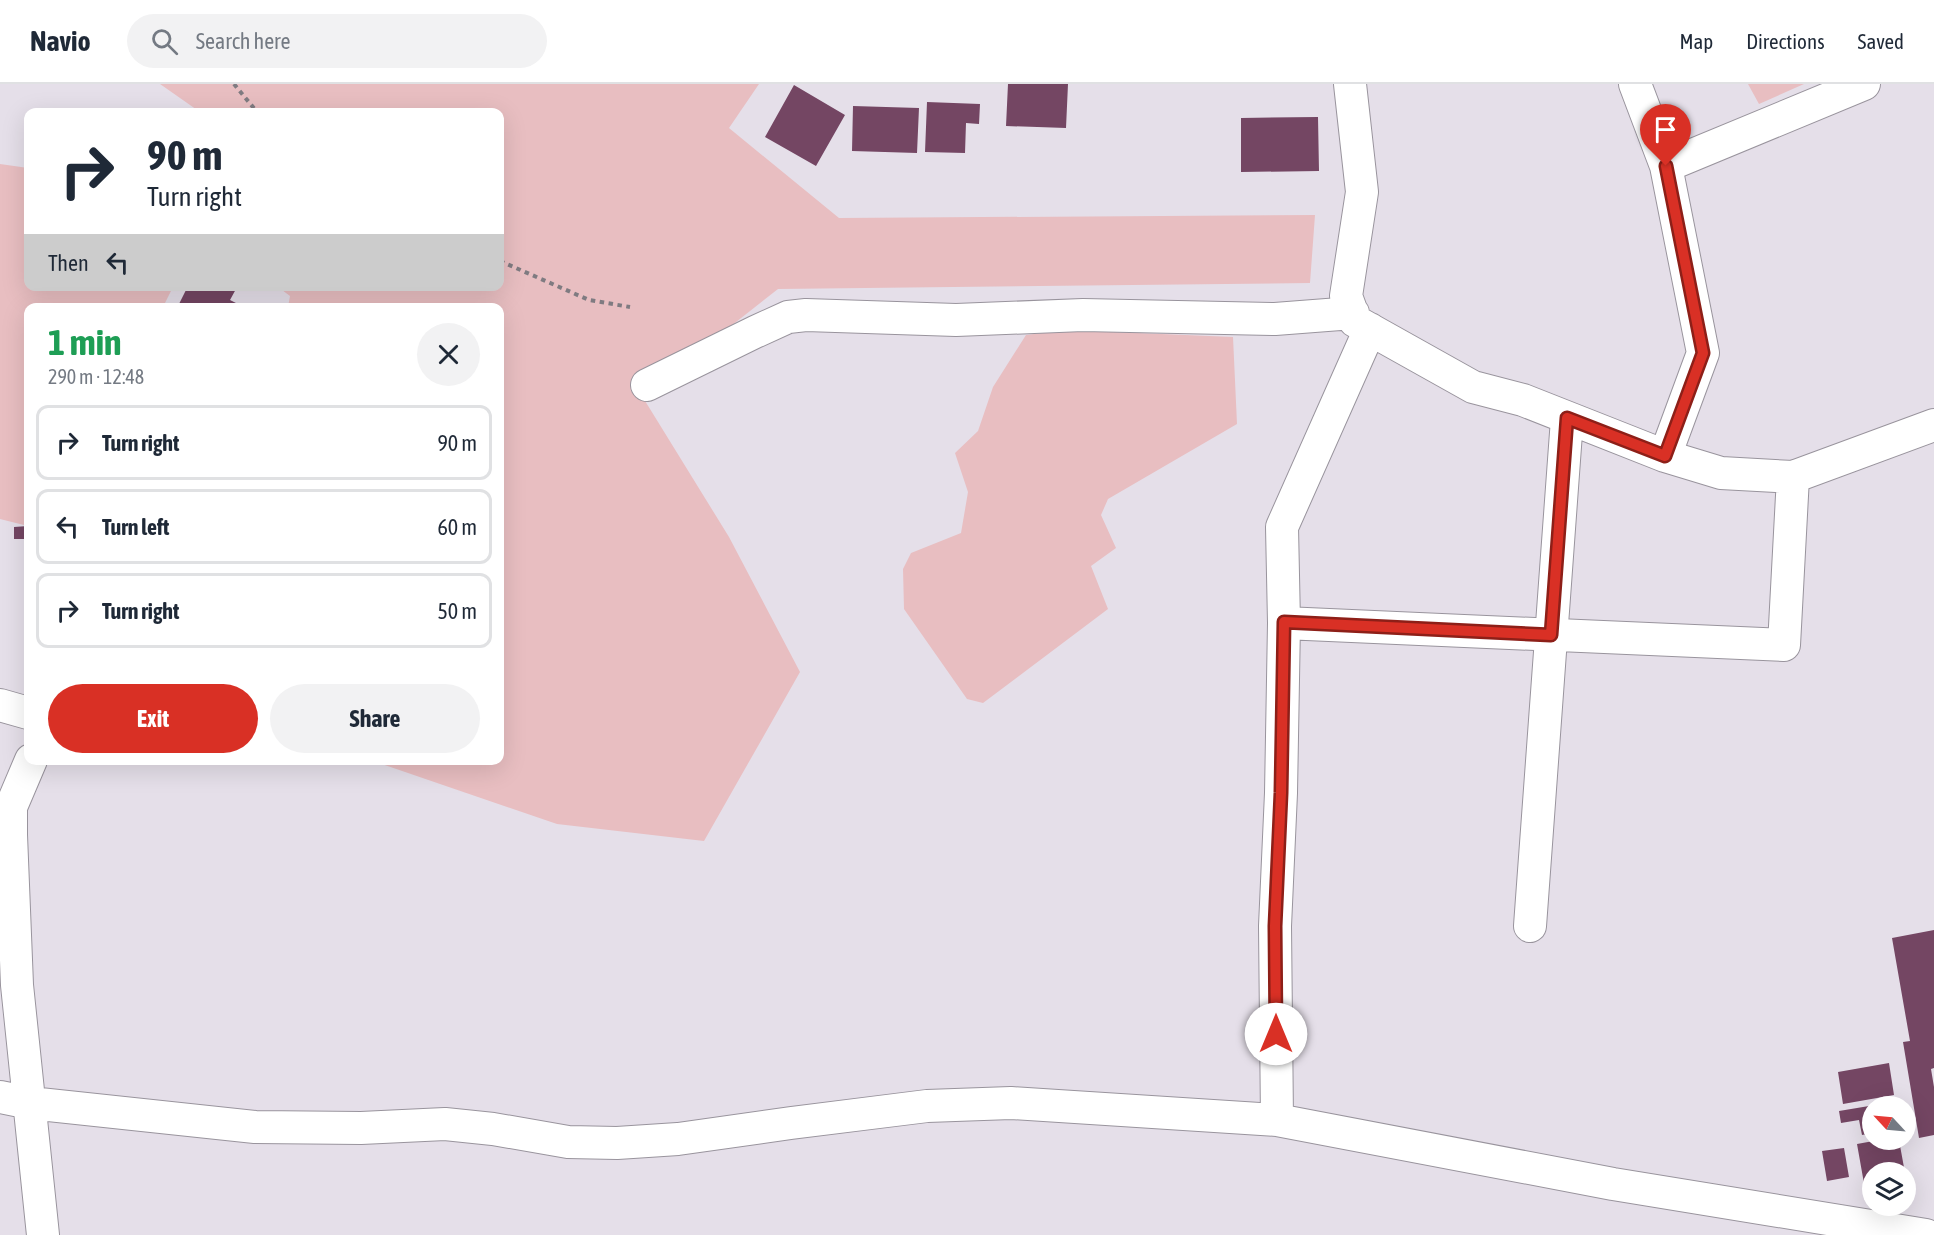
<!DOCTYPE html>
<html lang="en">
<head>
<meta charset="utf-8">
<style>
	:root { --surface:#fff; --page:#f2f2f3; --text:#1f2937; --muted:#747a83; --line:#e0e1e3; --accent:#d93025 }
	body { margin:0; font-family:"Asap Condensed",sans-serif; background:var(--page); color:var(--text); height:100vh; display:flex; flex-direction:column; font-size:22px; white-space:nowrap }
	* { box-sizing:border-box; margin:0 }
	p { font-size:20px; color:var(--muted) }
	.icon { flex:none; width:33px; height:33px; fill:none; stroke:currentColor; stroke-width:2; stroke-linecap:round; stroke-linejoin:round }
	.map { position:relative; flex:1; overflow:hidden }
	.drawer { position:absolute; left:24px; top:219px; width:480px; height:462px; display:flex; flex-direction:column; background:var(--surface); border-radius:12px; box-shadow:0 6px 24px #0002 }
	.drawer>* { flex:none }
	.guide { position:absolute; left:24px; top:24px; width:480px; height:183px; border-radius:12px; box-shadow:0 6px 24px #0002; background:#fff; color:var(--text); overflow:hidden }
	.needle { width:39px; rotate:296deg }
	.controls { position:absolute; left:1862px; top:1012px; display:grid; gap:12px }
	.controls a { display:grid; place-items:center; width:54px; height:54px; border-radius:50%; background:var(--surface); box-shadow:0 6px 24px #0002; font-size:30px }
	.pin { position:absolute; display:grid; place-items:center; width:51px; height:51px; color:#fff; margin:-62px -26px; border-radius:50% 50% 50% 0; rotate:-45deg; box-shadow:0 0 6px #0007 }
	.pin .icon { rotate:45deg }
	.me { position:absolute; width:66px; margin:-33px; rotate:0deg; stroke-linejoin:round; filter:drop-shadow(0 0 4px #0008) }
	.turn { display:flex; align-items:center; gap:21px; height:126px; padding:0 24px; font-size:27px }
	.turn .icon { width:78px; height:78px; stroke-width:2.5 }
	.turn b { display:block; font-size:42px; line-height:51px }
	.then { display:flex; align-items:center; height:57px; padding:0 24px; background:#0003; gap:12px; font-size:22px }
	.round { display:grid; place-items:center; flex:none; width:63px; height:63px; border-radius:32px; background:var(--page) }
	.summary { display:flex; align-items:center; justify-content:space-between; height:102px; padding:0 24px }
	h1 { font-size:36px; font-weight:700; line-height:45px; color:#1e9e55 }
	.cta { display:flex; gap:12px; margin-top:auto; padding:12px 24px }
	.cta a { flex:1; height:69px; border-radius:36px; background:var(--accent); color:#fff; font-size:24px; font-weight:700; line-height:69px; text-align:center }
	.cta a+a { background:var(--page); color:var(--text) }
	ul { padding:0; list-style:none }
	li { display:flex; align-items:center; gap:18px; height:75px; margin:0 12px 9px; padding:0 12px; border:3px solid var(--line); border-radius:12px }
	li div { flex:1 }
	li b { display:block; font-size:22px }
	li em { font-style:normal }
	header { display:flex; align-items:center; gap:36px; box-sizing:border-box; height:84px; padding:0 30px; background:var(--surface); border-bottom:2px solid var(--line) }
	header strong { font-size:28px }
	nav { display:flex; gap:33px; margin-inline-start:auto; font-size:21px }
	.search { width:420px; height:54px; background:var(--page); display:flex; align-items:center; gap:15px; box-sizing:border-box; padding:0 21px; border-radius:33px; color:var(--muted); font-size:22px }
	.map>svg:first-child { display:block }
	.green { fill:#e8bec1 }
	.building { fill:#744663 }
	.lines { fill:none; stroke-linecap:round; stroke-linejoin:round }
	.street-casing { stroke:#99949d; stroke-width:34 }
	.path { stroke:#7f7b81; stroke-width:4; stroke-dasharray:4.5 4.5; stroke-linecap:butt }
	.street { stroke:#fff; stroke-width:32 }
	.route-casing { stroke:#8d1f18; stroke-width:15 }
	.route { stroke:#d93025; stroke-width:10 }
</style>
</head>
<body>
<header>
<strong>Navio</strong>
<div class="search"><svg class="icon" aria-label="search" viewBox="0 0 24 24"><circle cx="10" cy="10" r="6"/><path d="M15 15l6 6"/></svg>Search here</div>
<nav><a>Map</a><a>Directions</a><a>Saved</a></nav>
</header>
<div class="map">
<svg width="1934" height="1151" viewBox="0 0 1934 1151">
	<rect width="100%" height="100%" fill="#e5dfe9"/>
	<path class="green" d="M160,0H759L729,44L839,134L1315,131L1310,199L778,205L642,312L729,453L800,588L704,757L557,740L373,677L500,676V224L288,223L290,212L278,203L500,202V28H200Z
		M1748,0H1804L1759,20Z
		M0,80L28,84V202L173,203L163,223L28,224V442L0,435Z
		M1066,246L1233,253L1237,340L1108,415L1101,431L1116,464L1091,482L1108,525L983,619L967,615L904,525L903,485L911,469L961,449L968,408L955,369L978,347L993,303L1026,251Z"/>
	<path class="building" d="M1008,0H1068L1066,44L1006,42Z
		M794,1L845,31L816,82L765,53Z
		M927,18L980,20L979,40L966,39L965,69L925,68Z
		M853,22L919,24L917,69L852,67Z
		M1318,33L1319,87L1241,88V34Z
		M188,202H231L236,205L230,216L236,219L234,224H177Z
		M28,442V455H14V443Z
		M1934,846V984L1931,985L1934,1003V1051L1919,1054L1903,958L1910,957L1892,854Z
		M1889,979L1894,1011L1843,1020L1838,988Z
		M1893,1018L1894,1023H1872V1049L1862,1051L1859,1036L1841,1039L1839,1027Z
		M1879,1056H1899L1905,1089H1872V1104L1865,1105L1857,1060Z
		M1844,1064L1849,1093L1827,1097L1822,1067Z"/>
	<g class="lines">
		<g class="street-casing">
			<path id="street" d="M1350,0L1362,108L1346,212L1355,237L1473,303L1523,316L1665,372
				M1635,0L1666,82L1703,269L1665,372L1721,389L1793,393L1934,341
				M1666,82L1864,0
				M647,301L755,248L788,233L806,231L956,236L1083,231L1275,235L1353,229
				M1284,539L1282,443L1370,245
				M0,621L28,629
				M31,676L11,723V751L17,901L43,1151
				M1530,842L1567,335
				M0,1013L30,1019L255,1043L361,1044L445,1040L493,1045L568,1058L617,1059L678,1055L791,1039L927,1022L1011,1019L1277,1036L1275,842L1281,709L1284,539L1784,561L1793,393
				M1277,1036L1613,1100L1926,1151"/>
		</g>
		<path class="path" d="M234,0L257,28
			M500,177L589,216L630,223"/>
		<use href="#street" class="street"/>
	</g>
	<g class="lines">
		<g class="route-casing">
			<path id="route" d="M1276,950L1275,842L1281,709L1284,538L1551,551L1567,334L1665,372L1703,269L1666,82"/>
		</g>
		<use href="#route" class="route"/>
	</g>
</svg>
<div class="controls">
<a><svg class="needle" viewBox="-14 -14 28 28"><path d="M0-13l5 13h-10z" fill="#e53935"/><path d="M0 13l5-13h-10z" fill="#747a83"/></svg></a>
<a><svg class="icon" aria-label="layers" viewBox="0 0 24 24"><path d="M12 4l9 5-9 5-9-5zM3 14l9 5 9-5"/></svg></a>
</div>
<div class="pin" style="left:1666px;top:82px;background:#d93025"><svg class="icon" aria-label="arrive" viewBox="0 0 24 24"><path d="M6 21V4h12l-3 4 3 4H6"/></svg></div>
<svg class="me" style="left:1276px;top:950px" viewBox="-20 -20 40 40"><circle r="19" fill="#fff"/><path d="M0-13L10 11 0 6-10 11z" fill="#d93025"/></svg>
<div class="guide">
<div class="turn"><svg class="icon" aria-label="right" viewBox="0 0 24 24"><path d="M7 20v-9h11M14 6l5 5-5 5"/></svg><div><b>90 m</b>Turn right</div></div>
<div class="then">Then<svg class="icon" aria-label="left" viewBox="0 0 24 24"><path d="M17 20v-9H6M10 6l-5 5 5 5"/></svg></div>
</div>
<section class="drawer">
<div class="summary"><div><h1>1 min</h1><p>290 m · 12:48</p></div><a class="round"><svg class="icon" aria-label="close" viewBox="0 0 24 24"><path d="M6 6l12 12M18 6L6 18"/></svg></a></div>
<ul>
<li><svg class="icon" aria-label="right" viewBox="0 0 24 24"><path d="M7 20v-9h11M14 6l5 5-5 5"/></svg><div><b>Turn right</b></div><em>90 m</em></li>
<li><svg class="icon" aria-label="left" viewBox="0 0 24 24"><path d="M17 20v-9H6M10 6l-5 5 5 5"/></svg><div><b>Turn left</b></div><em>60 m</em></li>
<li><svg class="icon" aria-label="right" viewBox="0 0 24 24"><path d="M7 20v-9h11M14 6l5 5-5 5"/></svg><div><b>Turn right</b></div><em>50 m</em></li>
</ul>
<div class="cta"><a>Exit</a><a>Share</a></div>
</section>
</div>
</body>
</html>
